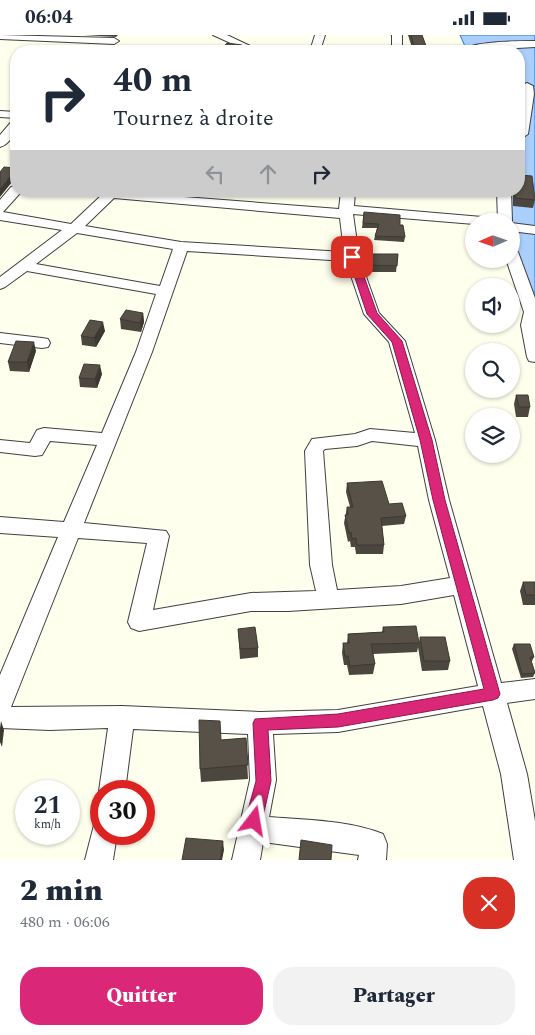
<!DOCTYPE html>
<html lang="fr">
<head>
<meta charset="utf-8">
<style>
	:root { --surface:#fff; --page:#f2f2f3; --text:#1f2937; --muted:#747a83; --accent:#db2777 }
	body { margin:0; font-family:Spectral,serif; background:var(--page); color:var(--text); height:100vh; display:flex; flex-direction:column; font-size:19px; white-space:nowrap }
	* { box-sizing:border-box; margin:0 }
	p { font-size:16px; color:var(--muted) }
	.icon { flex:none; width:28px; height:28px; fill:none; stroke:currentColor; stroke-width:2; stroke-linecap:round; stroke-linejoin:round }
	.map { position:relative; height:825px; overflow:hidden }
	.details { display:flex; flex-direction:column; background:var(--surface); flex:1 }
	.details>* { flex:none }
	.top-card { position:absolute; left:10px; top:10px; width:515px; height:152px; border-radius:20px; box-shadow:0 1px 4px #0004; background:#fff; color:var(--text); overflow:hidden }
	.needle { width:32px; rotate:268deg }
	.fabs { position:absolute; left:465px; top:178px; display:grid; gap:10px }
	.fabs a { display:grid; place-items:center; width:55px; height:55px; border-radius:50%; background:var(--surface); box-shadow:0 1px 4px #0004; font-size:25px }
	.speed { position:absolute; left:15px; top:745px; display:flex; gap:10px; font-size:25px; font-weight:700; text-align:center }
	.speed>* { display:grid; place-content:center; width:65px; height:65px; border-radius:50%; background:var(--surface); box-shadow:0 1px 4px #0004; line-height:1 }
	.speed small { font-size:12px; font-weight:400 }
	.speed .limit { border:8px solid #d22; background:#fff; color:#111 }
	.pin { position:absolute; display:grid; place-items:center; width:42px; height:42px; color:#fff; margin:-21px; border-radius:10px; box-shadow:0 2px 8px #0006 }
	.me { position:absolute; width:55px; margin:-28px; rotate:14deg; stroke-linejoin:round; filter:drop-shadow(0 0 4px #0008) }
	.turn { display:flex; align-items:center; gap:18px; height:105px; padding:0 20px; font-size:22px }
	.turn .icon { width:65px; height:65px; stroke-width:2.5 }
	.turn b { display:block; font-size:35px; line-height:42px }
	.lanes { display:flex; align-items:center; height:48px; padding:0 20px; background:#0003; justify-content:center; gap:25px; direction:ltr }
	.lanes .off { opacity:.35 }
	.round { display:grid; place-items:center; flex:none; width:52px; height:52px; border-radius:20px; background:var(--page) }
	.overview { display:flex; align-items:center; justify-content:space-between; height:85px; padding:0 20px }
	h1 { font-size:30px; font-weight:800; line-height:38px }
	.primary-button { display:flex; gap:10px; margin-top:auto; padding:10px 20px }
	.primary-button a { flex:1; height:58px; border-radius:20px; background:var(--accent); color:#fff; font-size:20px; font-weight:800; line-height:58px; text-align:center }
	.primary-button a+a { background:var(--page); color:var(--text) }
	.status { display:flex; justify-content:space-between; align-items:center; height:35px; padding:0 25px; background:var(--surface); direction:ltr }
	.status svg { height:14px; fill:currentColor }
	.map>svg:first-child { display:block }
	.water { fill:#abcffd; stroke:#2a74dc }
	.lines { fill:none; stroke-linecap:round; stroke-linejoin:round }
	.minor-casing { stroke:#404040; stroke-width:2 }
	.minor { fill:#fff; fill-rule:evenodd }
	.wall { fill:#4b463e }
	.shaded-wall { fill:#3d3932 }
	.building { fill:#575148; stroke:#3d3932 }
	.route { fill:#db2777; stroke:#8e194d }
</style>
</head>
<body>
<div class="status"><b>06:04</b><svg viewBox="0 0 49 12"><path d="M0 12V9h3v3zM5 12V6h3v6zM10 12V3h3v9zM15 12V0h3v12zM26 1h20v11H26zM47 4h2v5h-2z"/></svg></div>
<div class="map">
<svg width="535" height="825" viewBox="0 0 535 825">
	<rect width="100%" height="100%" fill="#ffffed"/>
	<path class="water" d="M460,0H535V322L511,217V186L504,156H519V16H467Z"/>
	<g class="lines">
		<g class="minor-casing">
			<path id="minor" d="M0,0L114,3L119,6L114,9L0,4Z
				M213,0H227L261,16H248Z
				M315,0H325L320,16H310Z
				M392,0H402V16H392Z
				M535,6V12L460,16C471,6 519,6 535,6Z
				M527,48L533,51L534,59L528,99L522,103L519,102L521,51Z
				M0,76L16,77V83L0,82Z
				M12,86H16C16,96 11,109 0,112V100Z
				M16,151V156H22L3,177L71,189L106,156L339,174L341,156H355L354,171L494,183L496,186H474V189L353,179L359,222L379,278L405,306L435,405L449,465L501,648L535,644V664L507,668L527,739L535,786V825H514L501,739L483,671L338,697L273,699L276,745L269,782C305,785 348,785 383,799L387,809L386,825H358L359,820L263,807L260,825H232L250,745L248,699L133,694L125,756H101V761L99,756L108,693L50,695L0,693V640L58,502L0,498V482L64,487L97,410L50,406L42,420L35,421L0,417V405L30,408L37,395L44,393L102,398L136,317L156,259L27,236L5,252L0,254V242L62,195L0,185V165L11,152ZM114,163L340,183L344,217L181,207L85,191ZM77,198L173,214L160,251L36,229ZM187,216L346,226L364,279L389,307L415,398L370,394L355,399L312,404L305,416L310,530L316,556L251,558L153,575L169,501L166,496L84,488L152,317ZM372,406L418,411L429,465L450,543L401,551L337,555L332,530L323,416L325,414L357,411ZM78,503L147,508L128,587L131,593L139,596L251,576H288L401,569L454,560L478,651L338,675L260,677L122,671L11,672Z
				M497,156H511L512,186L511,187L498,186Z
				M511,188L535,191V199L511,196Z
				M511,213L518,217L535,263V327L529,326L527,322L521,290L524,277L506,224H511Z
				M0,298L42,303L48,304L50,308L48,312L42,313L0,308Z
				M101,787V799H117L113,825H85L94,790Z"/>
		</g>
		<use href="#minor" class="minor"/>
	</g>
	<path class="wall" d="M84,0H118L116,2Z
		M408,0H422L426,11L425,16H413Z
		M401,156H420L419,162H401Z
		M513,156H519L535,165L533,173L513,171Z
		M364,177L400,190L405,202L404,207L374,205L377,193H362Z
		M364,219H398L396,237H366L364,225Z
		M143,278L144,287L141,297L121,294L120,284Z
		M105,296L96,312L82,310L81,301Z
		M36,316L29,337L10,336L8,327Z
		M102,339L97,353L80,352L79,343Z
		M516,360L530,372L528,382H516L514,369Z
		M347,448L389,469L406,481L404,489L382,491L384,510L383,519H356L355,512H351L350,506L348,507L344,488L347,472H350L346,457Z
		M523,547H535V570H523L520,556Z
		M383,592L419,608L417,617L373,619L375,629L373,639L349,640L347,630H344L342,618L343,608H347L348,599L382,597Z
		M238,594L258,613V622L240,624Z
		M420,602L450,626L448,635L422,636L418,612Z
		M514,609L534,622L532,626H531L535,638L533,642L521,643L512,614Z
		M246,703L248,744L201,747L200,734L221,705Z"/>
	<path class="shaded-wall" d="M242,10V16H237Z
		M16,134V142L0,162V154Z
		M143,278L144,287L141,297L140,288Z
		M103,287L105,296L96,312L94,303Z
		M34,307L36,316L29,337L27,327Z
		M100,330L102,339L97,353L95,344Z
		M1,686L4,695L2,712L0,707V693Z
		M223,806L224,815L222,825H220Z"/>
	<path class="building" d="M411,0H422L426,11H414Z
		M227,8L242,10L237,16H220Z
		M4,132L16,133V134L0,154V137Z
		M519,140L532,141L535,165L515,163V156H519Z
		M364,177L400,180V190H403L405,202L375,201L379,189L363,188Z
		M364,219H398L397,231L367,230Z
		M126,275L143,278L140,288L120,284Z
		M90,285L103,287L94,303L81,301Z
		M16,306L34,307L27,327H8Z
		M84,329L100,330L95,344L79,343Z
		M516,360H528L530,372H519Z
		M382,446L389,469L402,468L406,481L381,483L384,510H357L356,503L352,504L351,497L349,498L345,480H348L347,472H353L347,448Z
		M523,547H535V560H526Z
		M416,591L419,608L371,609L375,629L350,631L348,621H345L343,608H349L348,599L384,597L383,592Z
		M255,592L258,613L240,614L238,594Z
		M420,602H445L450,626H424Z
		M514,609H530L534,622H530L535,638L522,639Z
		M199,685L220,686L221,705L246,703L248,730L200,734Z
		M186,803L223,806L220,825H182Z
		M301,805L332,810L331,825H299Z"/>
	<path class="route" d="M352,219L357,222L377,278L402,306L432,405L445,465L500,659L498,663L493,665L338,692L268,695L271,746L262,786L259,792L254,794L248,792L245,786L256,746L253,688L255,684L338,679L484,654L433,465L420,405L392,307L367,279L348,222Z"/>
</svg>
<div class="fabs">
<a><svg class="needle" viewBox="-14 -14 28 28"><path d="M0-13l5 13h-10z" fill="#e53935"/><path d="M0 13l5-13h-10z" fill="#747a83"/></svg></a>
<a><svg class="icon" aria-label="sound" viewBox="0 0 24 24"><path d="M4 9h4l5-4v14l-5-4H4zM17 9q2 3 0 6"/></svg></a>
<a><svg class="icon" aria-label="search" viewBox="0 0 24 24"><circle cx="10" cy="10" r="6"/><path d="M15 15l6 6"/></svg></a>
<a><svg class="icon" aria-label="layers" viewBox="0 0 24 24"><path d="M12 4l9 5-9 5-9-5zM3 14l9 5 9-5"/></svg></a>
</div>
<div class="speed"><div>21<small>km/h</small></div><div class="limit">30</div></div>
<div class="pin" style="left:352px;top:222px;background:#d93025"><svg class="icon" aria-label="arrive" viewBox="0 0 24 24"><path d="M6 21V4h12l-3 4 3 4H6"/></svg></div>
<svg class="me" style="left:254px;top:786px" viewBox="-20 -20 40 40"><path d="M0-17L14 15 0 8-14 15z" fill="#db2777" stroke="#fff" stroke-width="4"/></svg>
<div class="top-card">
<div class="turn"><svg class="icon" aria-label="right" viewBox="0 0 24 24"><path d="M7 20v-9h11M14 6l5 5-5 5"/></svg><div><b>40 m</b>Tournez à droite</div></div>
<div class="lanes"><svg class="icon off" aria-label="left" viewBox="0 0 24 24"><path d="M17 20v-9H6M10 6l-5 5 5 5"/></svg><svg class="icon off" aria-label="ahead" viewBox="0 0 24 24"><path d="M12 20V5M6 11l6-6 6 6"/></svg><svg class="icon" aria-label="right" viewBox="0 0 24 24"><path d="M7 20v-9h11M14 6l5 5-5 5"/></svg></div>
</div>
</div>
<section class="details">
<div class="overview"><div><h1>2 min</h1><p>480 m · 06:06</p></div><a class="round" style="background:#d93025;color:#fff"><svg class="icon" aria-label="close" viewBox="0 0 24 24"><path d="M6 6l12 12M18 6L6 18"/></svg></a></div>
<div class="primary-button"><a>Quitter</a><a>Partager</a></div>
</section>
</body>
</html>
